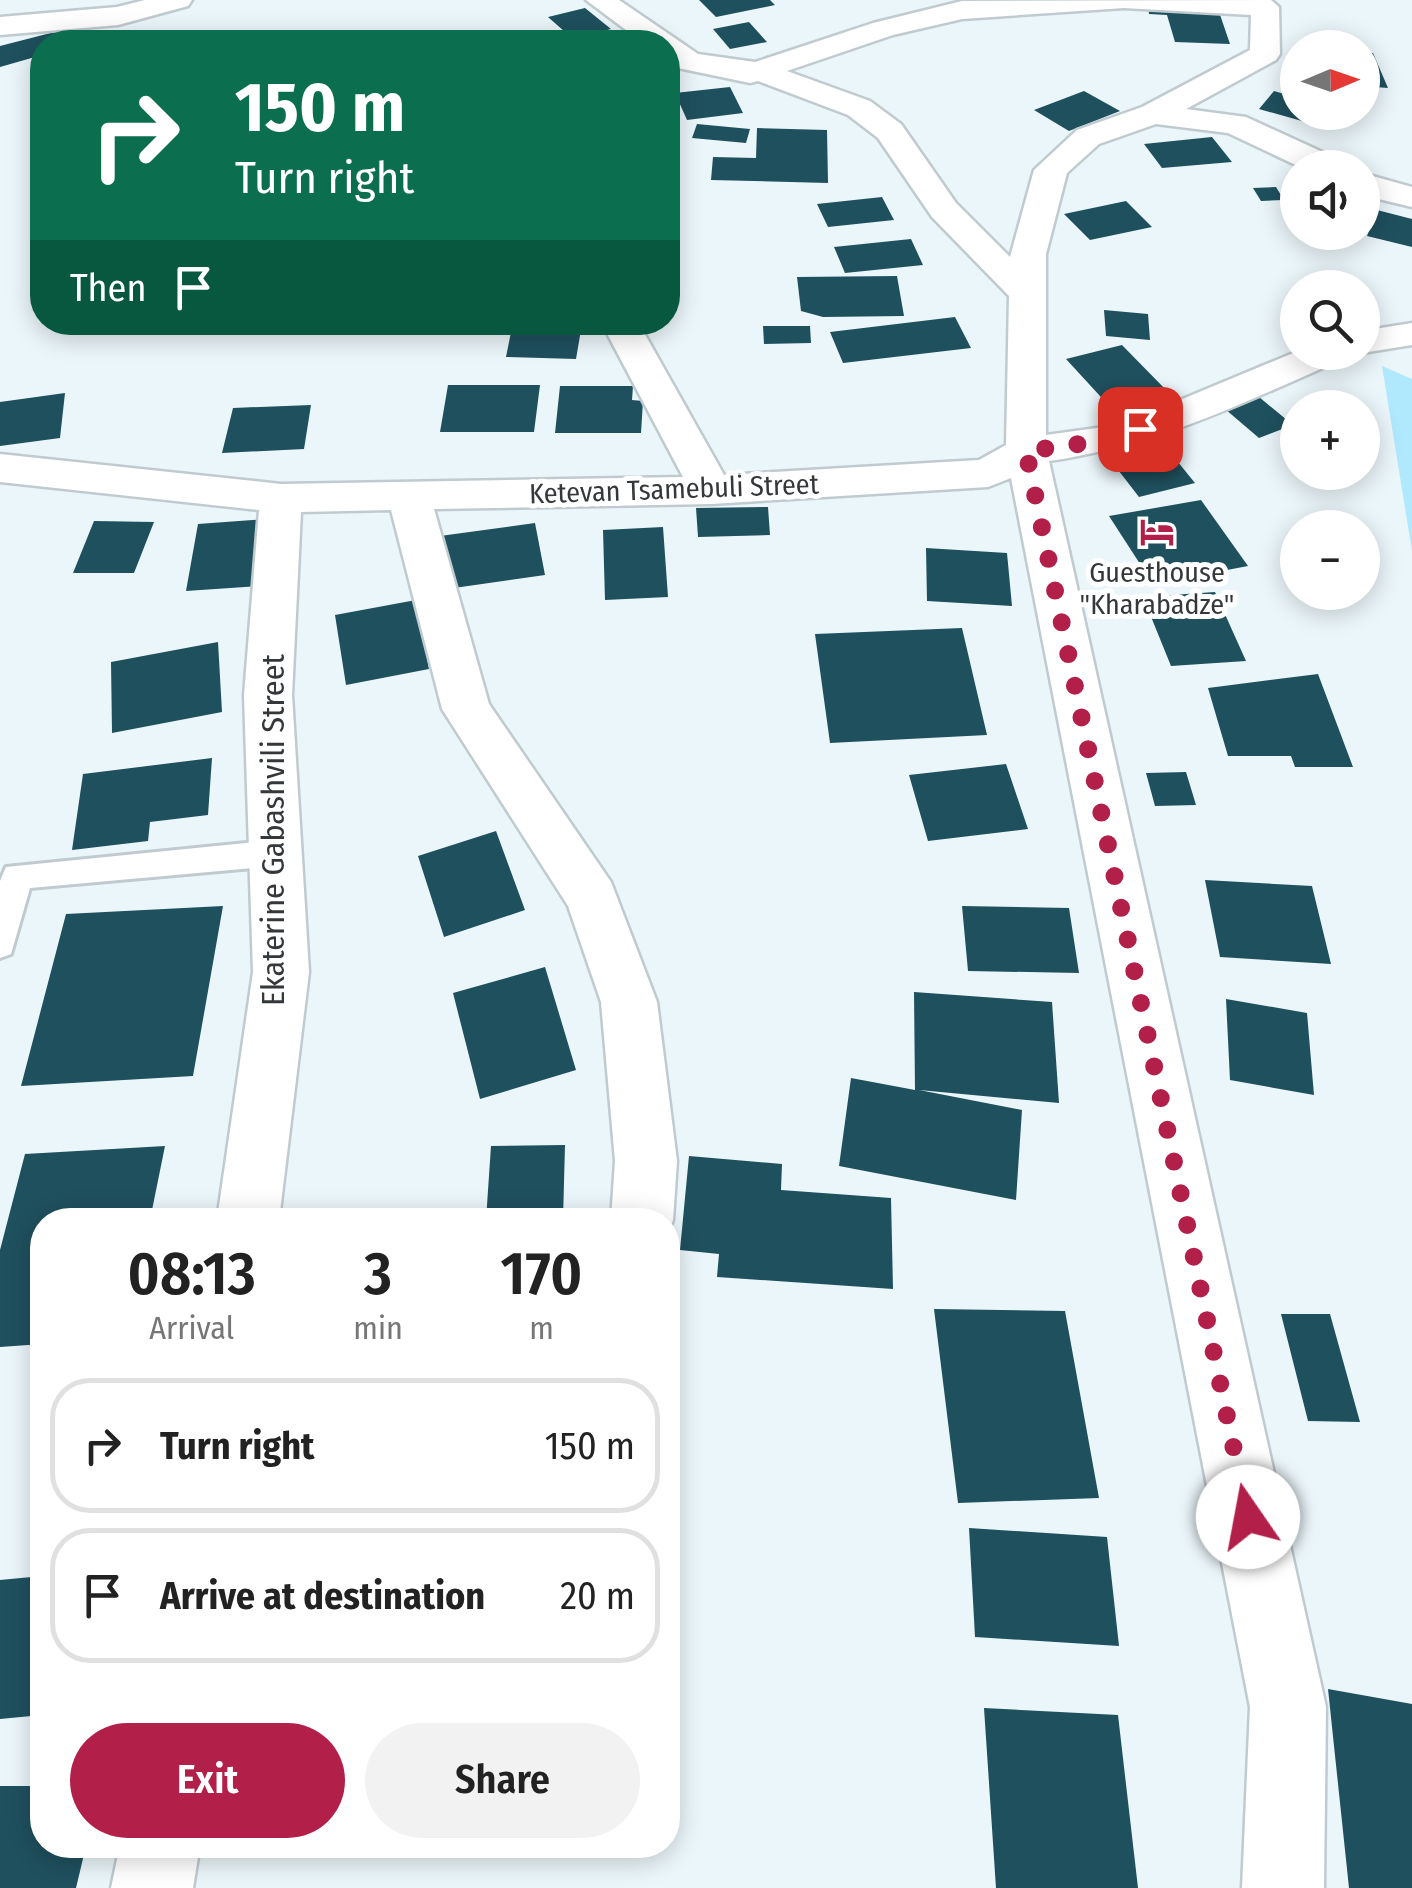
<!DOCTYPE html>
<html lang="en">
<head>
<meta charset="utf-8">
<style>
	:root { --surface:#fff; --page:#f2f2f2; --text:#222; --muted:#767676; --line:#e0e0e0; --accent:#b2204a }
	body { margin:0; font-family:"Fira Sans Condensed",sans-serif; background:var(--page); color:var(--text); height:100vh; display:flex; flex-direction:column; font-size:38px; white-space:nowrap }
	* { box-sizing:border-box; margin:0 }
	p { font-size:32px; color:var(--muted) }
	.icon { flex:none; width:55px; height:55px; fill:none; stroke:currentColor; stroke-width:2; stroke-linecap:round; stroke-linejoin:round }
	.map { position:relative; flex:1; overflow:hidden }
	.sheet { position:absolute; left:30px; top:1208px; width:650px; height:650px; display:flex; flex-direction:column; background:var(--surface); border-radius:40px; box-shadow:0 5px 25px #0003 }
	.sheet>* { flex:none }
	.top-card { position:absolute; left:30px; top:30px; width:650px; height:305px; border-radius:40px; box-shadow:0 5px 25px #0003; background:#0b6e4f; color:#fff; overflow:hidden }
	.needle { width:65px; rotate:88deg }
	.tools { position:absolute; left:1280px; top:30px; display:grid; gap:20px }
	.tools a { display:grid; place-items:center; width:100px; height:100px; border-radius:50%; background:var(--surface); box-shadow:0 5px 25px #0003; font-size:50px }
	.pin { position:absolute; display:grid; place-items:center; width:85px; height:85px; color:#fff; margin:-42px; border-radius:20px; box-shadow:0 5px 15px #0006 }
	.me { position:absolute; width:110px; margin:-55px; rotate:348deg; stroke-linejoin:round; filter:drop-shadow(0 0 8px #0008) }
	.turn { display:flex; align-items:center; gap:35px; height:210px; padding:0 40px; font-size:45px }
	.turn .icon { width:130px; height:130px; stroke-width:2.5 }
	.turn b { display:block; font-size:70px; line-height:85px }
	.then { display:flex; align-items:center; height:95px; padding:0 40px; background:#0003; gap:20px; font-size:38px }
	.eta { display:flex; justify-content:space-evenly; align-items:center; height:170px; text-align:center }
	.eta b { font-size:60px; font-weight:600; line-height:70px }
	.primary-button { display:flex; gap:20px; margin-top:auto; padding:20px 40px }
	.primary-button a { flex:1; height:115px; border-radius:60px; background:var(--accent); color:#fff; font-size:40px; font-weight:600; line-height:115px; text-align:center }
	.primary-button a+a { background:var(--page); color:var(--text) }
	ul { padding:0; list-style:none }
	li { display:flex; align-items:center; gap:30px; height:135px; margin:0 20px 15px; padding:0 20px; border:5px solid var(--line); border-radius:40px }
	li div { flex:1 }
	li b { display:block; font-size:38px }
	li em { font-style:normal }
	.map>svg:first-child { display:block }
	.green { fill:#b0e9fd }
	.building { fill:#1f505e }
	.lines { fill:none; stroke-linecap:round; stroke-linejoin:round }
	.service-casing { stroke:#c0cbcf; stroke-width:6 }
	.minor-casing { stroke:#c0cbcf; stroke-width:5 }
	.service { fill:#fff; fill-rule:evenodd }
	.minor { fill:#fff; fill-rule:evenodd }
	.route { stroke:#b2204a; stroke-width:18; stroke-dasharray:0 32.4 }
	.labels { text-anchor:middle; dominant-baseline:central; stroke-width:10; stroke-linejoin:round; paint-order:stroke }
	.far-street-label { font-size:28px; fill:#34383a; stroke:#fff }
	.far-poi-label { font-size:28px; fill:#34383a; stroke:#fff }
	.street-label { font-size:32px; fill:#34383a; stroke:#fff }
</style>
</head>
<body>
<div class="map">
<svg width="1412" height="1888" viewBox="0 0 1412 1888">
	<rect width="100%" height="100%" fill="#ebf6fa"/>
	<path class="green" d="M1382,366L1412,379V551Z"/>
	<path class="building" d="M699,0H770L775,5L716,17Z
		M1148,5L1217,6L1230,44L1175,42L1167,15L1149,14Z
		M585,8L611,29L573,39L548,17Z
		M749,22L767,42L730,49L713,29Z
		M70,28L83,42H42V55L0,67V46Z
		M1362,52L1373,53L1388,88L1362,86Z
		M730,87L743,113L687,120L675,93Z
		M1084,91L1120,111L1069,131L1034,110Z
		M1274,91L1298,98V112H1318L1309,123L1259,109Z
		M697,124L750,129L746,143L692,138Z
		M757,128L827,130L828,183L711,180L713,157L756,158Z
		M1212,137L1232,162L1162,168L1144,144Z
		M1276,187L1284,200L1261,201L1253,188Z
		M882,197L894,220L828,227L817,204Z
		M1126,201L1152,227L1090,240L1064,214Z
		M1377,210L1412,219V247L1367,236Z
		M911,239L923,265L845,273L834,247Z
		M897,276L904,316L823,317L801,311L797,277Z
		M1104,310L1148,314L1150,340L1106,336Z
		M955,317L971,348L843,363L830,332Z
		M513,322L582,324L576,359L506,357Z
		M763,326H810L811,343L764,344Z
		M1122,345L1169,393L1111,408L1066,359Z
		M448,385H540L534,432H440Z
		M560,386H633L632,400L643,401L641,433H555Z
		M65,393L60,438L0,446V402Z
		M1259,397L1293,425L1259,438L1225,409Z
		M311,405L304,449L222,453L233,408Z
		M1160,440L1195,483L1139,497L1105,453Z
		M1201,500L1248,566L1153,584L1109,516Z
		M768,507L770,535L698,537L696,508Z
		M268,519L259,586L186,591L198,524Z
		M94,521L154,522L134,573H73Z
		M535,523L545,575L447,589L440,536Z
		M663,527L668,597L605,600L603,530Z
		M926,548L1007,553L1012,606L927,601Z
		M1215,592L1246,661L1171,666L1143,597Z
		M416,600L429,669L346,685L335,615Z
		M962,628L987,735L830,743L815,634Z
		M218,642L222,712L112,733L111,662Z
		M1318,674L1353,767H1295L1291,756H1228L1208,688Z
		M212,758L208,815L150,822L148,841L72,850L83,774Z
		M1006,764L1028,829L928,841L909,775Z
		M1186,772L1196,805L1155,806L1146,773Z
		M496,831L525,910L444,937L418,856Z
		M1205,880L1312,886L1331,964L1220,957Z
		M223,906L193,1076L21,1086L66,914Z
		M962,906L1069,908L1079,973L968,971Z
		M545,967L576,1070L480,1099L453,993Z
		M914,992L1052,1002L1059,1103L919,1090L1022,1110L1016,1200L839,1166L851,1078L915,1090Z
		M1226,999L1307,1013L1314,1095L1230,1080Z
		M565,1145L563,1220H486L491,1146Z
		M165,1146L150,1220H42V1344L0,1347V1250L25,1154Z
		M689,1156L782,1164L781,1190L891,1198L893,1289L717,1277L719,1254L680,1250Z
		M934,1309L1065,1311L1099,1498L958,1503Z
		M1281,1314H1330L1360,1422L1308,1421Z
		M969,1528L1107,1537L1119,1646L975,1637Z
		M42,1576V1715L0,1719V1580Z
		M1328,1689L1412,1704V1888H1349Z
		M984,1708L1118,1715L1138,1888H996Z
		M0,1786H42V1845L86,1846L76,1888H0Z"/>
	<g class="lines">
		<g class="service-casing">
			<path id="service" d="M276,840L287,844L291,853L287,862L276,866L30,888L11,954L0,958V881L6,867Z"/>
		</g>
		<g class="minor-casing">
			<path id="minor" d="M145,0H192L188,6L118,25L0,35V17L117,7Z
				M586,0H619L698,54L755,62L873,23L962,1L1271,0L1279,7L1280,54L1276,60L1186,109L1246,117L1342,161L1346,168H1302L1228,133L1156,124L1099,144L1067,173L1046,254V435L1104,427L1156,410L1298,351L1346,352L1341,360C1240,404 1158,445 1049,461L1326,1707L1324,1888H1242L1250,1707L1011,478L988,487L711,504L434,509L489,704L611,882L657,1002L677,1161L673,1220L668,1234V1220H611L615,1161L601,1002L568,906L442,709L391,510L301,512L292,695L309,972L279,1220H217L253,972L244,695L259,510L0,482V454L281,484L683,477L601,322H638L724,475L979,460L1006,445L1009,296L932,217L878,138L848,115L758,81L750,83L678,68L668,60V42H642ZM1124,8L1251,15L1250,50L1142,107L1077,130L1034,170L1010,257L956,203L901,124L870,101L787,71L893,35L962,19Z
				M1362,173L1412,187V207L1362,195Z
				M1412,323V345L1362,353L1358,352H1362V331Z
				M120,1845H200L193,1888H111Z"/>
		</g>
		<use href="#service" class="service"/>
		<use href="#minor" class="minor"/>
	</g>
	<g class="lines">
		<path class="route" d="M1140,429L1109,440L1026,451L1248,1517"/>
	</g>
	<defs>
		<g id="hotel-bare" transform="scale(2.7)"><path d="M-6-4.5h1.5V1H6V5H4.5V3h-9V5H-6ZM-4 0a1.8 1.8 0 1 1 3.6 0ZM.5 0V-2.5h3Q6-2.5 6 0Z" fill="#b2204a" stroke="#fff" stroke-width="2.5" paint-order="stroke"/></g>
	</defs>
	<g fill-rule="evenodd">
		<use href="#hotel-bare" x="1157" y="532"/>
	</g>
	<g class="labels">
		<g class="far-street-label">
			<text transform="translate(674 489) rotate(-2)">Ketevan Tsamebuli Street</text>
		</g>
		<g class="far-poi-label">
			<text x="1157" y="572">Guesthouse<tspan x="1157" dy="32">"Kharabadze"</tspan></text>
		</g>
		<g class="street-label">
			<text transform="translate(273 830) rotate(-90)">Ekaterine Gabashvili Street</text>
		</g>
	</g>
</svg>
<div class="tools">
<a><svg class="needle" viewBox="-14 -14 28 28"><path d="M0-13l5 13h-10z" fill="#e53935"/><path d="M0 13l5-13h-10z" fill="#767676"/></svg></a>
<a><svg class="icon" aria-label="sound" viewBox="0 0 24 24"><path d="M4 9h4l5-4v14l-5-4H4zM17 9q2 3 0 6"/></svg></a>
<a><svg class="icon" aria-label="search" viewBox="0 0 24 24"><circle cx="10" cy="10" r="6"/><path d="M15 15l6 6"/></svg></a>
<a>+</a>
<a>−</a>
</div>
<div class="pin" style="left:1140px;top:429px;background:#d93025"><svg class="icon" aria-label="arrive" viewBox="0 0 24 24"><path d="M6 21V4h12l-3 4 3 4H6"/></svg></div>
<svg class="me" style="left:1248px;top:1517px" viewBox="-20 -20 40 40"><circle r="19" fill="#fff"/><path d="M0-13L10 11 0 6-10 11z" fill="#b2204a"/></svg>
<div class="top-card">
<div class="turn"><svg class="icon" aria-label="right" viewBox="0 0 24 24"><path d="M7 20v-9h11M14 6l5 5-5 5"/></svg><div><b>150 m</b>Turn right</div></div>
<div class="then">Then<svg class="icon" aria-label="arrive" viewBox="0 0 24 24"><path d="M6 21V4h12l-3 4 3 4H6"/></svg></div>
</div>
<section class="sheet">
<div class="eta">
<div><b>08:13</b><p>Arrival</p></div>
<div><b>3</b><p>min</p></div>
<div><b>170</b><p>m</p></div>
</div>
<ul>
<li><svg class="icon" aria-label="right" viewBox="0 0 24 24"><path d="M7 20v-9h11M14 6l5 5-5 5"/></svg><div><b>Turn right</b></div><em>150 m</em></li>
<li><svg class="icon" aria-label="arrive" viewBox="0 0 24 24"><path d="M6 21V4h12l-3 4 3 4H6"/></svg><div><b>Arrive at destination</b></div><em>20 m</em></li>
</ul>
<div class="primary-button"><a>Exit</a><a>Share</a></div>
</section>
</div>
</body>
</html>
